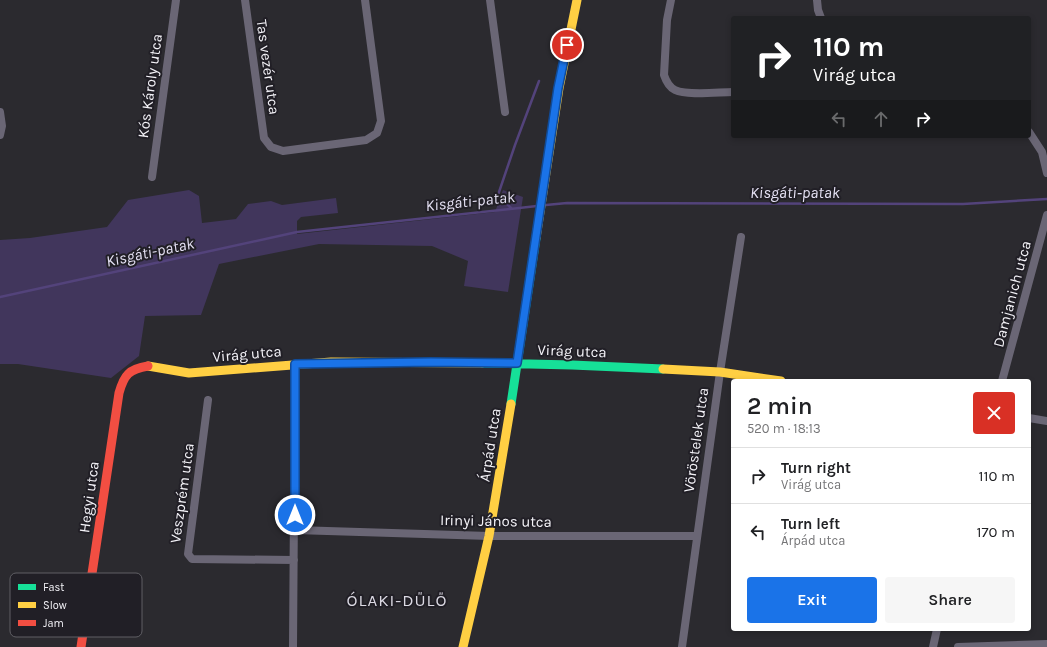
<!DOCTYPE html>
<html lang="en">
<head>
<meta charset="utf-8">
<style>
	:root { --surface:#fff; --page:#f6f6f6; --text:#202124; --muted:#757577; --line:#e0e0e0; --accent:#1a73e8 }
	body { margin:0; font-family:Karla,sans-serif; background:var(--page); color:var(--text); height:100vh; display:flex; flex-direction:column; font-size:15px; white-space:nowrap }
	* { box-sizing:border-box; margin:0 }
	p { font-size:13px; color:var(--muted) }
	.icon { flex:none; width:22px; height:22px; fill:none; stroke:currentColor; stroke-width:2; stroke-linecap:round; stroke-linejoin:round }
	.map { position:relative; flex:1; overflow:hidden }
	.details { position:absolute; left:731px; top:379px; width:300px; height:252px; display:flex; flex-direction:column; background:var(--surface); border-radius:4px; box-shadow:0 2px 6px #0003 }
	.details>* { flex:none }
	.guide { position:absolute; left:731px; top:16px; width:300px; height:122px; border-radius:4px; box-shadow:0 2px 6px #0003; background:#202124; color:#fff; overflow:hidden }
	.pin { position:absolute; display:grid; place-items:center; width:34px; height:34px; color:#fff; margin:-17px; border:2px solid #fff; border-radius:50%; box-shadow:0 1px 4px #0007 }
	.me { position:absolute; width:44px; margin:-22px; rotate:0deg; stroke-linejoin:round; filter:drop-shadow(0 0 3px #0008) }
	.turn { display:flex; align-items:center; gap:14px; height:84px; padding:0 16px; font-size:18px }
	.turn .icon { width:52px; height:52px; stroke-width:2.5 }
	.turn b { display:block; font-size:28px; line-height:34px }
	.lanes { display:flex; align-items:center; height:38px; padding:0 16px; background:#0003; justify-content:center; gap:20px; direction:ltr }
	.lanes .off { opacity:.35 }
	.round { display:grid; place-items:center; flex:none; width:42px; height:42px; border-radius:4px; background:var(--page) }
	.headline { display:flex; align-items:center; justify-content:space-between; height:68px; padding:0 16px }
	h1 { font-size:24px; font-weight:600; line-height:30px }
	.button { display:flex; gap:8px; margin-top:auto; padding:8px 16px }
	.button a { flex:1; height:46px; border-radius:4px; background:var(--accent); color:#fff; font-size:16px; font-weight:600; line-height:46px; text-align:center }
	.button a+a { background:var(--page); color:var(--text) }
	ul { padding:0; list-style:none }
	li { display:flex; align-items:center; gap:12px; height:56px; padding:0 16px; border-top:1px solid var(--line) }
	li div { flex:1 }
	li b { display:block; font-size:15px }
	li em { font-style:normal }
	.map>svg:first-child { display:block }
	.green { fill:#41365c }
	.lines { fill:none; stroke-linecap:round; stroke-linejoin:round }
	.stream { stroke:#53437b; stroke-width:2.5 }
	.street { stroke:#6a6675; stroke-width:8 }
	.fast { stroke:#16e098; stroke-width:9 }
	.slow { stroke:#ffcf43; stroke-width:9 }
	.jam { stroke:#f24e42; stroke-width:9 }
	.route-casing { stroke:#114b97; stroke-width:10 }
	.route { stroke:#1a73e8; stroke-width:7 }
	.labels { text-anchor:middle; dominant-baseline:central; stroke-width:4; stroke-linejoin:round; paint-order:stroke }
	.street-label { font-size:15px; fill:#f4f3f8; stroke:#211f26 }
	.water-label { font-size:16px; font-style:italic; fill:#e4e0f3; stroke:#211f26 }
	.quarter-label { font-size:17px; letter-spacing:1px; fill:#dcdae4; stroke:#211f26 }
	.key { fill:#211f26; stroke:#605f65; stroke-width:1 }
	.key-label { font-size:11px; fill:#f4f3f8 }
</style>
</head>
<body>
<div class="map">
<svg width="1047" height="647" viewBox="0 0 1047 647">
	<rect width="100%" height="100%" fill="#2b2a2f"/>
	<path class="green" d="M189,190L199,196L202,223L236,219L248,204L271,201L282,205L336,198L338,213L301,217L297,221V234L495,212L503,190L523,197L508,292L464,286L468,261L432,246L319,244L219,264L201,315L145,316L139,356L111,378L18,364H0V240L30,238L107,227L128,200Z"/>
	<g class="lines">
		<path class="stream" d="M546,205L567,203L963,204L1047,199
			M511,208L498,195L515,145L539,81
			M0,297L297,232L537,206"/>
		<path class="street" d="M245,0L264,138L271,147L283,151L366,140L377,133L381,121L365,0
			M490,0L505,112
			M671,0L667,20L664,75C666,81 669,87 675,90C687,96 719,92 733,92
			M817,0L818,10L821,18
			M0,112L2,126L0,135
			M1029,132L1042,152L1047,173
			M152,177L176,0
			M1002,381L1047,215
			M208,400L188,554L192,559L294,560
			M1029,418L1047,421
			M295,530L489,536H697
			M293,647L295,364
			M682,647L720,372L741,237
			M933,647L937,629
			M958,647L1047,644"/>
		<path class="fast" d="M482,363L572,365L663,369
			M511,404L536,238"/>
		<path class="slow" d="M536,238L559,88L577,0
			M148,366L189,373L331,362L482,363
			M663,369L720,372L781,381
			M463,647L489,536L511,404"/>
		<path class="jam" d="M81,647L119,393C124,375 129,369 148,366"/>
	</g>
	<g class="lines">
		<g class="route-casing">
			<path id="route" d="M295,515V364L431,362L517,363L545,176L558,88L567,45"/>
		</g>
		<use href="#route" class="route"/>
	</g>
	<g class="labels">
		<g class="street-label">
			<text transform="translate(268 67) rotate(82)">Tas vezér utca</text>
			<text transform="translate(150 86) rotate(-82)">Kós Károly utca</text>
			<text transform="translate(1012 294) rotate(-75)">Damjanich utca</text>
			<text transform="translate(572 351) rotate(2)">Virág utca</text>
			<text transform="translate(247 354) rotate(-5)">Virág utca</text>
			<text transform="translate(696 440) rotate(-82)">Vöröstelek utca</text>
			<text transform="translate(490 445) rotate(-81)">Árpád utca</text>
			<text transform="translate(182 493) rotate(-82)">Veszprém utca</text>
			<text transform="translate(89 497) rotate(-82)">Hegyi utca</text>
			<text transform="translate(496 521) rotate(1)">Irinyi János utca</text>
		</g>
		<g class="water-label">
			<text x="795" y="192">Kisgáti-patak</text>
			<text transform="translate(470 201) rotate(-6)">Kisgáti-patak</text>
			<text transform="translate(150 252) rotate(-12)">Kisgáti-patak</text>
		</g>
		<g class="quarter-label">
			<text x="397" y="600">ÓLAKI-DŰLŐ</text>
		</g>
	</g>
	<rect x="10" y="573" width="132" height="64" rx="6" class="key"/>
	<rect x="18" y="584" width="18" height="6" fill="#16e098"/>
	<rect x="18" y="602" width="18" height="6" fill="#ffcf43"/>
	<rect x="18" y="620" width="18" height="6" fill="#f24e42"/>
	<g class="key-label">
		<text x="43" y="591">Fast</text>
		<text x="43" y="609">Slow</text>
		<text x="43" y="627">Jam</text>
	</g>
</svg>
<div class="pin" style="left:567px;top:45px;background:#d93025"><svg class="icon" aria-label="arrive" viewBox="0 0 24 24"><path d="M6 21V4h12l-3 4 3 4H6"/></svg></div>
<svg class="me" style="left:295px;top:515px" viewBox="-20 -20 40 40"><circle r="17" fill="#1a73e8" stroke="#fff" stroke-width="3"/><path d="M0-11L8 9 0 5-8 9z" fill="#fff"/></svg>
<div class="guide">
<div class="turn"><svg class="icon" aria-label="right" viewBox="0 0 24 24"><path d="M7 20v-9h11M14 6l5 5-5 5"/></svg><div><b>110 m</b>Virág utca</div></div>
<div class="lanes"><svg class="icon off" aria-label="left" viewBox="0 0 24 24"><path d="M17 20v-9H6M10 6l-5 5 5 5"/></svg><svg class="icon off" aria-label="ahead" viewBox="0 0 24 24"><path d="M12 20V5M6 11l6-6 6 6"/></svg><svg class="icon" aria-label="right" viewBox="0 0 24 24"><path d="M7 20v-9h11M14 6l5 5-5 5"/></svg></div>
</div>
<section class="details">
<div class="headline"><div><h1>2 min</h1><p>520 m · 18:13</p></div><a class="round" style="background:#d93025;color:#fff"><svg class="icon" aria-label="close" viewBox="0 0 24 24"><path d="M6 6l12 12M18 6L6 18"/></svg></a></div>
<ul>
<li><svg class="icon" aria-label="right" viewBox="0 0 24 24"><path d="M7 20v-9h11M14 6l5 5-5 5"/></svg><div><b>Turn right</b><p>Virág utca</p></div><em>110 m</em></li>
<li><svg class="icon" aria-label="left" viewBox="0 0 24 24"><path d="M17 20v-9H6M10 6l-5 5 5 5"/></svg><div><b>Turn left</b><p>Árpád utca</p></div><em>170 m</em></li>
</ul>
<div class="button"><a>Exit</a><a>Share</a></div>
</section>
</div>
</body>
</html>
